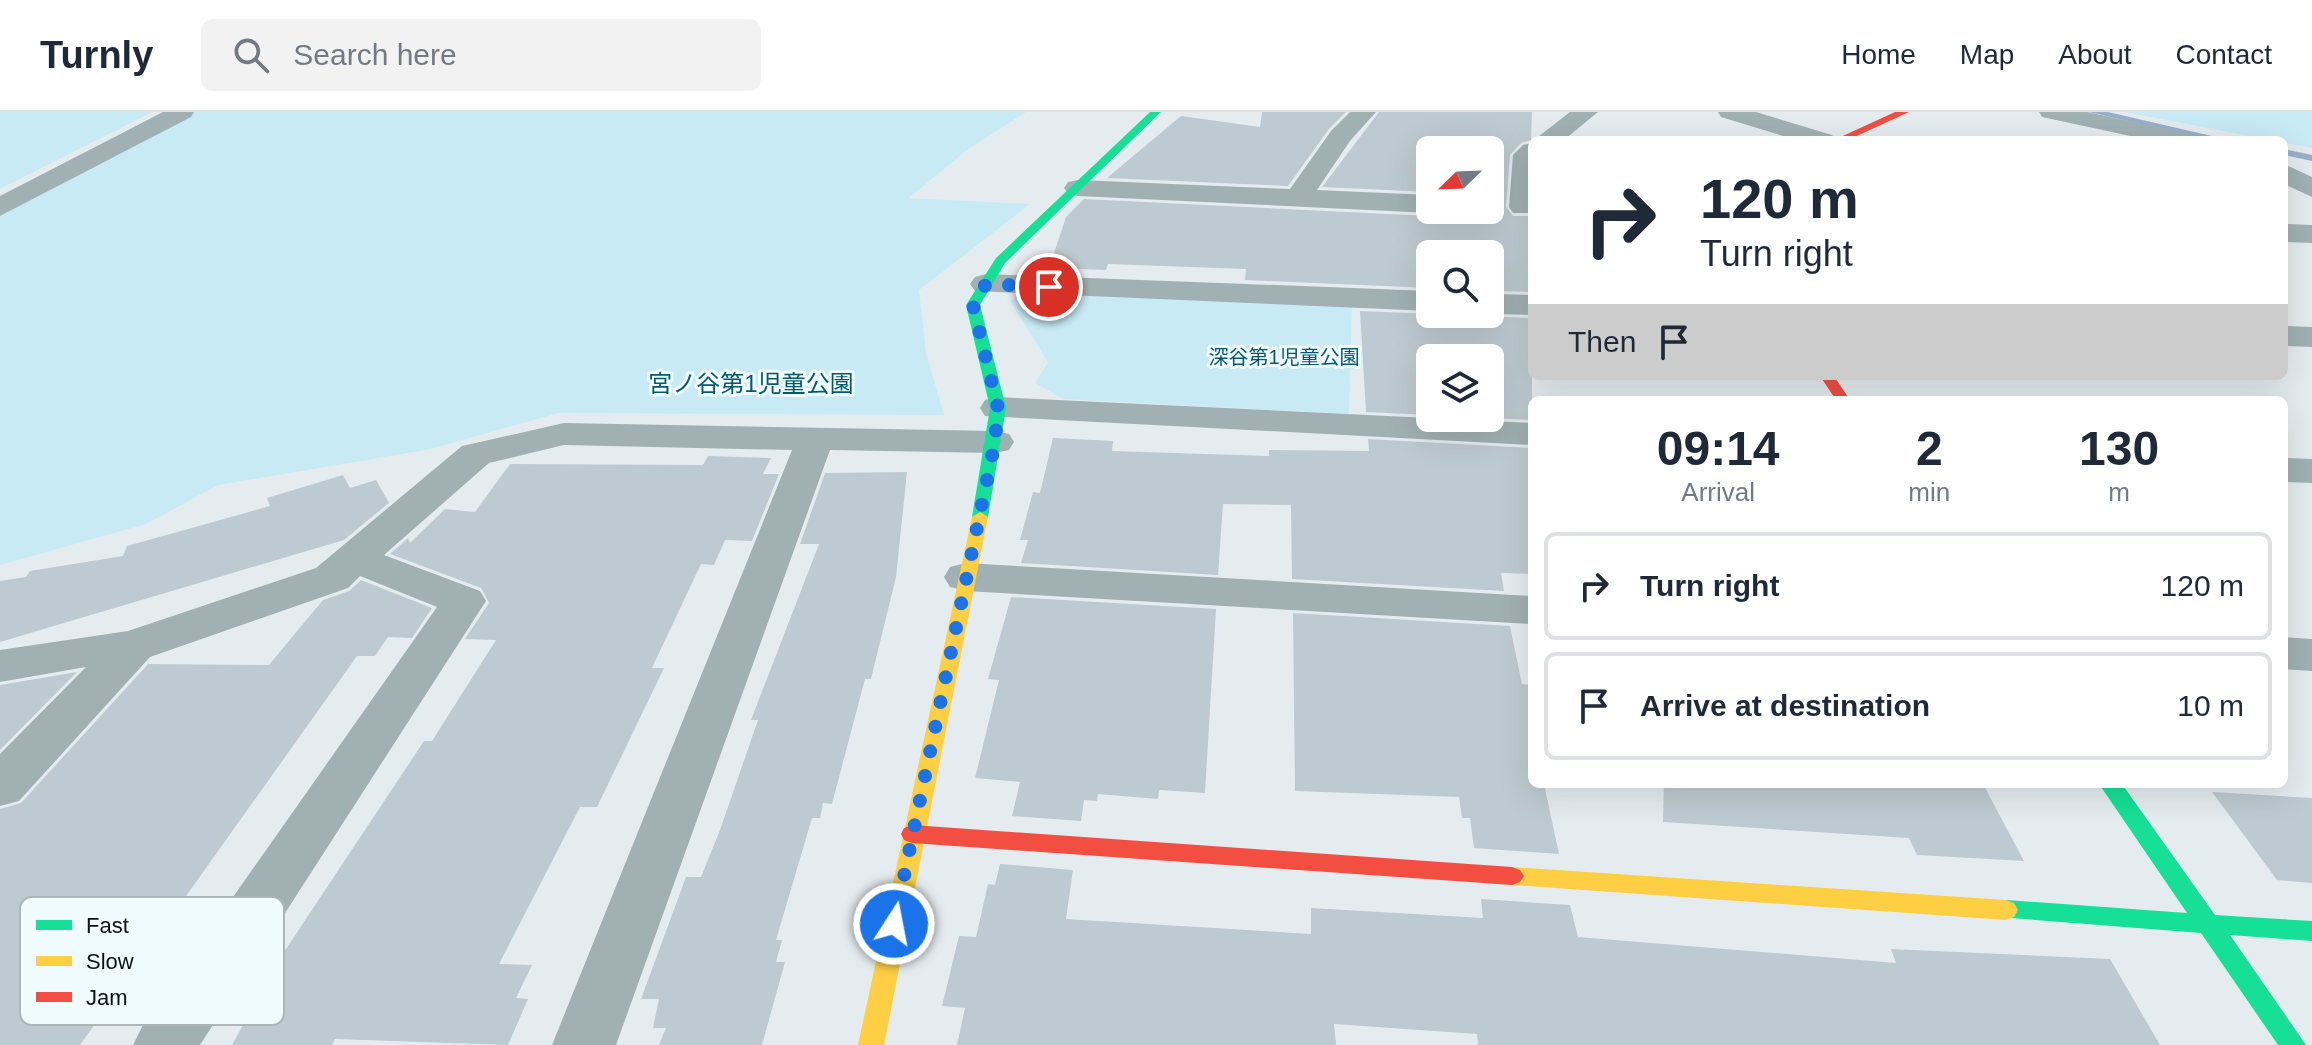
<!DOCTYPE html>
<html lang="en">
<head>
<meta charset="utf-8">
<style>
	:root { --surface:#fff; --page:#f2f2f3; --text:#1f2937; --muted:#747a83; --line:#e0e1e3 }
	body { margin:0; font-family:Arial,"Noto Sans JP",sans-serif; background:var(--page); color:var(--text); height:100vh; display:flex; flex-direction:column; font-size:30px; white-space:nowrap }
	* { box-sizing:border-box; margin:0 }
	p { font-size:26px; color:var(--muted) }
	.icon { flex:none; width:44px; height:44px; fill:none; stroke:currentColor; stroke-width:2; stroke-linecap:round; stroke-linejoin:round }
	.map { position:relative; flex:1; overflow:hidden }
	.side { position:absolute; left:1528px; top:284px; width:760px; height:392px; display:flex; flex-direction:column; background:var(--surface); border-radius:12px; box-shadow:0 8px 32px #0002 }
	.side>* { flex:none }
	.guide { position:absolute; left:1528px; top:24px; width:760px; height:244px; border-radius:12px; box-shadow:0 8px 32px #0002; background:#fff; color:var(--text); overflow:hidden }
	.needle { width:52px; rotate:247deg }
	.buttons { position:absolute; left:1416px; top:24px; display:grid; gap:16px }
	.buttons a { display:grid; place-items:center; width:88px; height:88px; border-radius:12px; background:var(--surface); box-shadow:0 8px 32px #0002; font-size:40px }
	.pin { position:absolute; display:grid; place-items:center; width:68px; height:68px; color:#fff; margin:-34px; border:4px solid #fff; border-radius:50%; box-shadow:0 2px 8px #0007 }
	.me { position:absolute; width:88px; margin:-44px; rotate:11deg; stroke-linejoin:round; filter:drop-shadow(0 0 6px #0008) }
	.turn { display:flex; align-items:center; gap:28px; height:168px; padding:0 40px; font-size:36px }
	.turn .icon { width:104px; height:104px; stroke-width:2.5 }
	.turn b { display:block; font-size:56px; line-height:68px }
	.then { display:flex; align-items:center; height:76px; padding:0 40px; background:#0003; gap:16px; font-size:30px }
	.eta { display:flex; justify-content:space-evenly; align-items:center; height:136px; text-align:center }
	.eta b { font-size:48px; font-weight:700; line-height:56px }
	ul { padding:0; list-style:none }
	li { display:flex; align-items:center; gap:24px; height:108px; margin:0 16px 12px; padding:0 24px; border:4px solid var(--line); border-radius:12px }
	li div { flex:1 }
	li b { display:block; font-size:30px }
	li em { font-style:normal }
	header { display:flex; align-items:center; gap:48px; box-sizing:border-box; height:112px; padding:0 40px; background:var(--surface); border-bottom:2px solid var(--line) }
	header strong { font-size:38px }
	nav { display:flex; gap:44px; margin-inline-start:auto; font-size:28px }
	.search { width:560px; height:72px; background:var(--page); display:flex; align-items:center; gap:20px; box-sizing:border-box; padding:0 28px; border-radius:12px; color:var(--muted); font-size:30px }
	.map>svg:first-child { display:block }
	.green { fill:#c8eaf4 }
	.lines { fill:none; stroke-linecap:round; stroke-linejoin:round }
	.stream { fill:#99aecb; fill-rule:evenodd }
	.building { fill:#becad1 }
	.street { fill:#a1b1b3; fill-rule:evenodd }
	.fast { fill:#16e098; fill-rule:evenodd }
	.slow { fill:#ffcf43; fill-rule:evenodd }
	.jam { fill:#f24e42; fill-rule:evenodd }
	.route { stroke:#1a73e8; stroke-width:14; stroke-dasharray:0 25.2 }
	.labels { text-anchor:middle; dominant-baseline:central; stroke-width:6; stroke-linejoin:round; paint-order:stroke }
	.far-park-label { font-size:20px; fill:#045a6d; stroke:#f0fbff }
	.park-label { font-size:24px; fill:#045a6d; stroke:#f0fbff }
	.key { fill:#f0fbff; stroke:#acb5b8; stroke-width:2 }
	.key-label { font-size:22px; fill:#0c1113 }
</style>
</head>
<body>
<header>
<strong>Turnly</strong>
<div class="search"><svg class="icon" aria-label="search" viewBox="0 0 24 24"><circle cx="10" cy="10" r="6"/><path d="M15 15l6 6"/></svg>Search here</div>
<nav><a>Home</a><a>Map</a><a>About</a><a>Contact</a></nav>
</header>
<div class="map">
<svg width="2312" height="933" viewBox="0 0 2312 933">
	<rect width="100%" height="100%" fill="#e5ecef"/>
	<path class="green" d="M0,0H152L0,77Z
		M195,0H1026L967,38L909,86L1030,92L919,178L926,241L944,303L558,301L431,337L218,373L146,412L0,453V104Z
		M2125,0H2312V36Z
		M1022,180L1352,194L1349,302L1064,287L1035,271L1048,250L1010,189Z"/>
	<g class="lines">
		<path class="stream" d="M2089,0H2108L2229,28H2209Z
			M2284,37L2312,43V49L2284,43Z"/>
	</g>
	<path class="building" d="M1262,0H1346L1329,17L1288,74L1107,66L1181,4L1260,15Z
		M1379,0H1532L1531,28L1521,31L1510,43L1506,95L1513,104H1532V180L1490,179V142H1430V176L1245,168L1246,157L1108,152L1106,158L1049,156L1066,105L1084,87L1430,104L1443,98H1490V38H1430V80L1322,75Z
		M1360,199L1532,206V308L1490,306V246H1430V303L1366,300Z
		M1053,326L1113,329L1112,339L1269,344V338L1369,339L1368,327L1532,336V462L1501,461L1504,479L1292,467L1291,393L1223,392L1218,463L1021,451L1028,428H1020L1033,380L1040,381Z
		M708,344L771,346L763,362H779L752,429L725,428L714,453L701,452L652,556H664L597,695H580L499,852L532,853L516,886L528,887L508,933L335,927L332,933H232L282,843L424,629H432L496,528L465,527L489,491L481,476L390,442L408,426L410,431L445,397L475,400L510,352L703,353Z
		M907,360L896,465L871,567H865L832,692L823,691L820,706H812L776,828H782L776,850H785L762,933H659L666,916H653L659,887H641L686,765H701L720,718L758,608H751L819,432H800L825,361Z
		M343,363L350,376L376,368L389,391L344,428L0,530V469L26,465L30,459L123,444L127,434L270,394L267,386Z
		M361,468L432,496L412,526L388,525L375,544H357L80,933H0V697L21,691L148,552L269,553L323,488L349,479Z
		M1011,485L1216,497L1205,681L1159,678L1158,687L1098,682L1097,689L1084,688L1081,709L1012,704L1020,670L975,666L999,568L988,567Z
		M1293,501L1510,514L1522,572L1532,573V672H1544L1559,742L1474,736L1470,706H1462L1459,685L1295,679Z
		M77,560L0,638V573Z
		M1664,672H1983L2024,749L1917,743L1909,726L1663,710Z
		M2212,680L2312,686V771L2277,768Z
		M1000,752L1073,758L1066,807L1311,822V796L1483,806L1481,787L1570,793L1578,825L1896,851L1891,837L2110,847L2160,933H1478L1477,922L1334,912L1336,933H957L965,896L942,894L959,824L976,825L988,772L995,773Z"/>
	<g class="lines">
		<path class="street" d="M163,0H194L191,5L0,104V84Z
			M1350,0H1376L1350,29L1317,78L1430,83V98H1440L1430,101L1078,84L1068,82L1064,76L1068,70L1078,68L1290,77L1331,19Z
			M1570,0H1598L1564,28H1534Z
			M1718,0H1756L1832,23L1836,28H1796L1721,5Z
			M2039,0H2087L2194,23L2198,28H2149L2042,5Z
			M1532,31V101H1513L1509,95L1513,43L1523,33Z
			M2284,52L2312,65V85L2284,72Z
			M2284,112L2312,113V131L2284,130Z
			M986,162L1430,179V199L975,179L970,172L975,165Z
			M1490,182L1532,183V203L1490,202Z
			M2284,214L2312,215V235L2284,234Z
			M998,285L1532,311V333L985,304L980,296L985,288Z
			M564,311L995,319L1009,322L1014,330L1009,338L995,341L830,338L616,933H552L792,338L564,333L489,351L384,443L480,479L486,489L200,933H133L143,913L437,495L360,464L348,476L150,545L19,689L0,694V642L86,555L0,570V538L128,519L316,456L462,334Z
			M2284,346L2312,347V371L2284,370Z
			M966,451L1532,484V512L966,479L950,475L944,465L950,455Z
			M2284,525L2312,527V559L2284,557Z"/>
		<path class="fast" d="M1150,0H1161L1005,151L980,193L1006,296L988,405L986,409H974L972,405L990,296L966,193L996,146Z
			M2099,672H2122L2215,803L2312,809V829L2230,823L2306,933H2278L2201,821L1998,805L1994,798L1998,791L2006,788L2187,801Z"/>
		<path class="slow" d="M980,400L988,405L884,933H858L972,405Z
			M1512,755L2006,788L2014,791L2018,798L2014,805L2006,808L1512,773L1504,770L1500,764L1504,758Z"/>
		<path class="jam" d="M1895,0H1909L1848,28H1834Z
			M1820,264H1834L1850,288H1836Z
			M912,713L1512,755L1520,758L1524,764L1520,770L1512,773L912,731L904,728L901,722L904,716Z"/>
	</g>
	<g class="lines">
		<path class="route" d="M894,812L995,330L998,296L973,193L986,172L1049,175"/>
	</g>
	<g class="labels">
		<g class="far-park-label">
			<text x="1284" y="245">深谷第1児童公園</text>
		</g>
		<g class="park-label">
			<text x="751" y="271">宮ノ谷第1児童公園</text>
		</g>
	</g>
	<rect x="20" y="785" width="264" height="128" rx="12" class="key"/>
	<rect x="36" y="808" width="36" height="10" fill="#16e098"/>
	<rect x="36" y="844" width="36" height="10" fill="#ffcf43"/>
	<rect x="36" y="880" width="36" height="10" fill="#f24e42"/>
	<g class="key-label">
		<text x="86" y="821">Fast</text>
		<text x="86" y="857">Slow</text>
		<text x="86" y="893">Jam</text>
	</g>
</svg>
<div class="buttons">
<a><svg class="needle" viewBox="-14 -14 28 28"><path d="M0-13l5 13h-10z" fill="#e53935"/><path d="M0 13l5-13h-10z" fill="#747a83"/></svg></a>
<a><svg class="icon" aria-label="search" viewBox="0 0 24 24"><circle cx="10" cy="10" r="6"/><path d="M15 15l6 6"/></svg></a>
<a><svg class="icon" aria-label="layers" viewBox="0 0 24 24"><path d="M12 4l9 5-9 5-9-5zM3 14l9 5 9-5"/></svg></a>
</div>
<div class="pin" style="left:1049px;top:175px;background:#d93025"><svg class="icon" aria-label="arrive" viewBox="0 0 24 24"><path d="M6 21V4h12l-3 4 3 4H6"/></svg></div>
<svg class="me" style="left:894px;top:812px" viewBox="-20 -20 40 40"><circle r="17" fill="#1a73e8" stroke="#fff" stroke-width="3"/><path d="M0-11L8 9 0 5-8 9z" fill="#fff"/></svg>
<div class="guide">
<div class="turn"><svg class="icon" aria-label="right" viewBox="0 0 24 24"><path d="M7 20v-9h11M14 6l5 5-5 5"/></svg><div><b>120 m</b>Turn right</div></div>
<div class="then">Then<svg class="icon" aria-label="arrive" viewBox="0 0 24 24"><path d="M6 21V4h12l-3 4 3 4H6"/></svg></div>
</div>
<section class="side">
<div class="eta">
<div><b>09:14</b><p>Arrival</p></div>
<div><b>2</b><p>min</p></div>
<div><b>130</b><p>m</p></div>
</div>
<ul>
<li><svg class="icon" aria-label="right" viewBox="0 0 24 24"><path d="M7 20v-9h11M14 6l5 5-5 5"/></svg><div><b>Turn right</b></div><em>120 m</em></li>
<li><svg class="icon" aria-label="arrive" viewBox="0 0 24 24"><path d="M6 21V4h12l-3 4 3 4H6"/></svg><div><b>Arrive at destination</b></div><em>10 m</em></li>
</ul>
</section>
</div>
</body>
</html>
